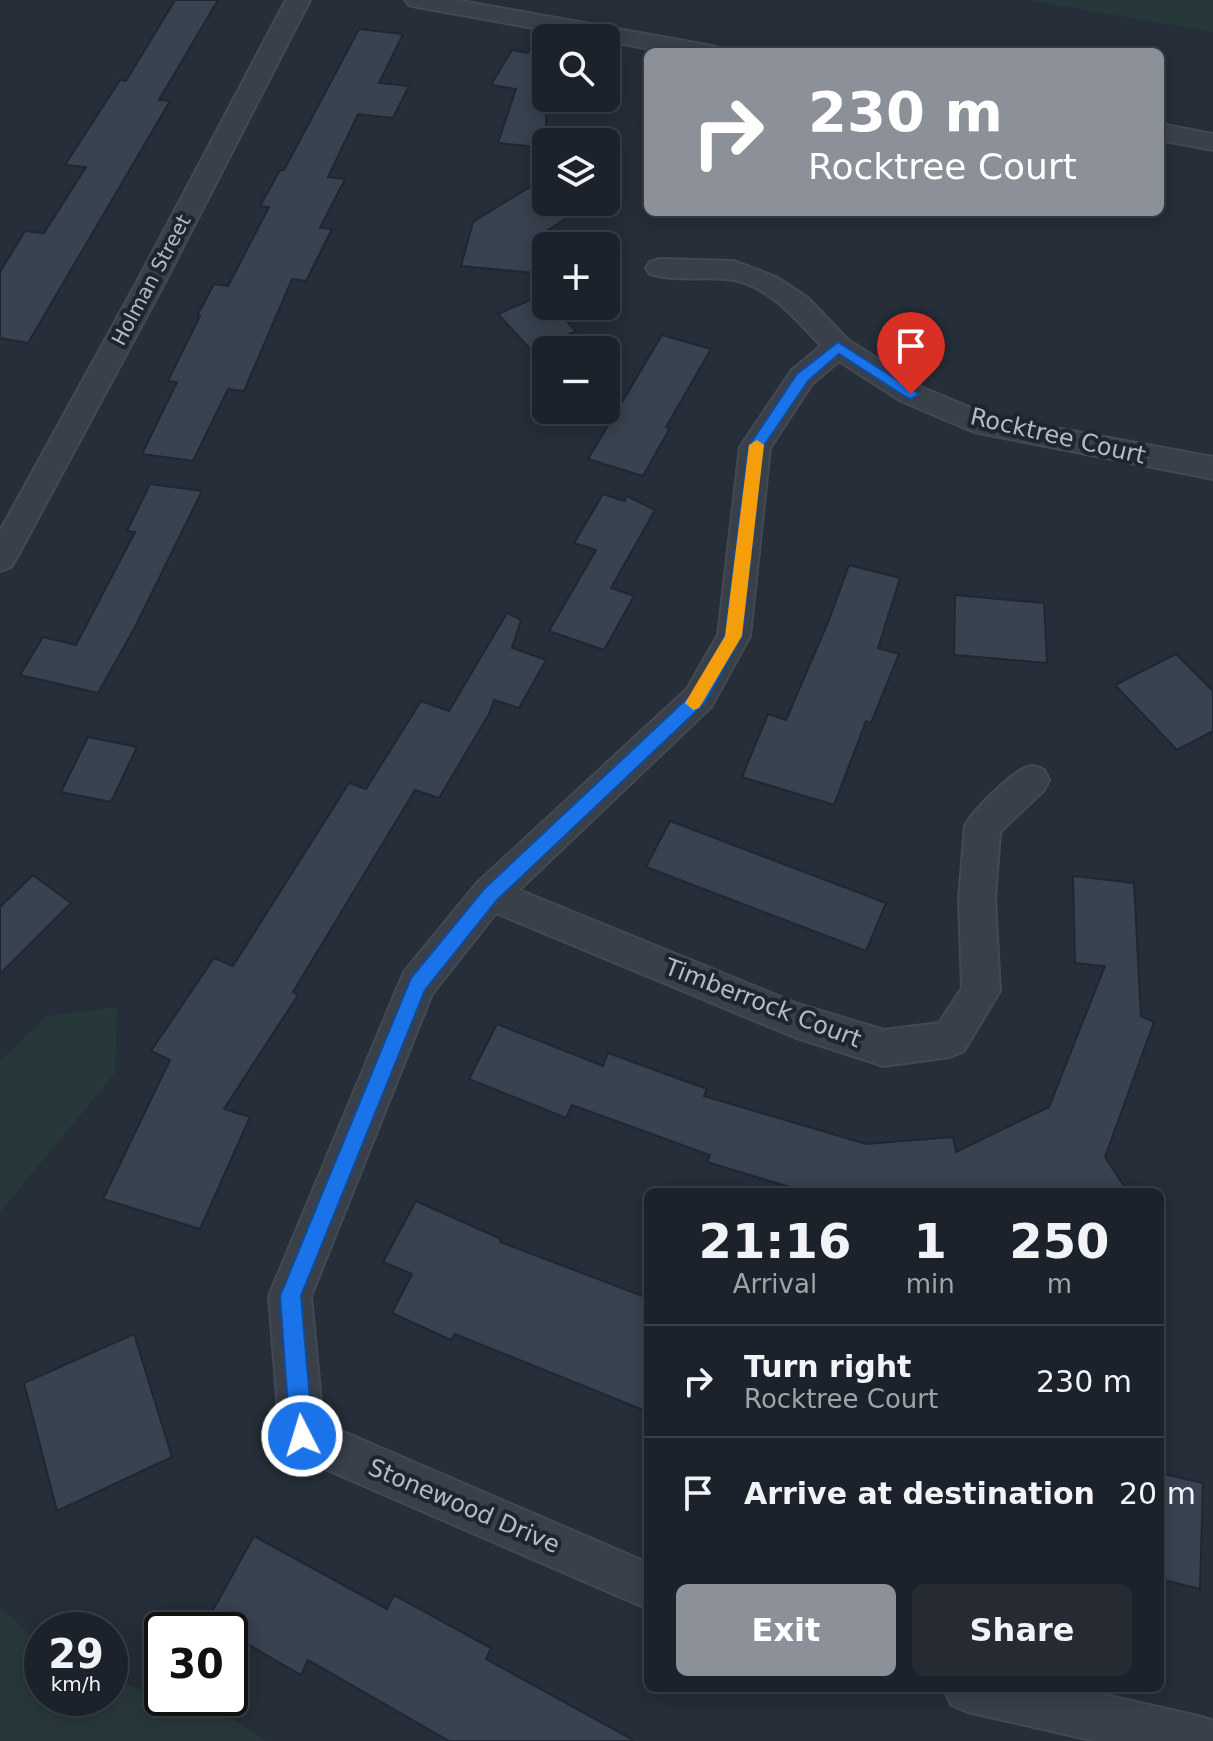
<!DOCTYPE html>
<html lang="en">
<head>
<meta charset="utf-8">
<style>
	:root { --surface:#1c222b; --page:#252a33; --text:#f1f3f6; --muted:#a0a4a9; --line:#3a3f47; --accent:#8c9099 }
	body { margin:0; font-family:"DejaVu Sans",sans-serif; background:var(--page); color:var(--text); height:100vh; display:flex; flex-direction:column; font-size:30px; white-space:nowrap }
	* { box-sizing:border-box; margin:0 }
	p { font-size:26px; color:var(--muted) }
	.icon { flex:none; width:44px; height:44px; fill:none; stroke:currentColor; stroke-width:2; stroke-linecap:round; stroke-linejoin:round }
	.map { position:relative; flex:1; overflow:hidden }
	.details { position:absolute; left:644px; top:1188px; width:520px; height:504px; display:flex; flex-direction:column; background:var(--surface); border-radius:12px; box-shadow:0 4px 20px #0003,0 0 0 2px var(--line) }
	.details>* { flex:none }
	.hud { position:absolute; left:644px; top:48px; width:520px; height:168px; border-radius:12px; box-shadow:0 4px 20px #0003,0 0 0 2px var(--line); background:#8c9099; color:#fff; overflow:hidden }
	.buttons { position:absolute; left:532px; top:24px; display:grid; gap:16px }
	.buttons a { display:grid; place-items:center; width:88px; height:88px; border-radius:12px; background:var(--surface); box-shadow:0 4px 20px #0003,0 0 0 2px var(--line); font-size:40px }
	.speed { position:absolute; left:24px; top:1612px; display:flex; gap:16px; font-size:40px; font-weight:700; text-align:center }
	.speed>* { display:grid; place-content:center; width:104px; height:104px; border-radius:50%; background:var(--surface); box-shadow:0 4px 20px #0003,0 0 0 2px var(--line); line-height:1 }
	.speed small { font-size:20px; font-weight:400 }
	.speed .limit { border:4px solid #111; border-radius:12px; background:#fff; color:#111 }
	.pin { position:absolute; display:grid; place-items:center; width:68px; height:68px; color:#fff; margin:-82px -34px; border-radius:50% 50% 50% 0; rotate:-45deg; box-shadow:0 0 8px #0007 }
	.pin .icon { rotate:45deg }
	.me { position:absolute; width:88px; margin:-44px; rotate:355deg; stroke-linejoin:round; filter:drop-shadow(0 0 6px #0008) }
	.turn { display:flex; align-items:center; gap:28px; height:168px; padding:0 32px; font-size:36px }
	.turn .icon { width:104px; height:104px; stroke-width:2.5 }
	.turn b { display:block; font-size:56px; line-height:68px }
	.eta { display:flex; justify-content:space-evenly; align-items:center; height:136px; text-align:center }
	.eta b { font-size:48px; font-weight:600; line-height:56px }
	.button { display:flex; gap:16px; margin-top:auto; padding:16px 32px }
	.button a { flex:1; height:92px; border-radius:12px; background:var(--accent); color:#fff; font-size:32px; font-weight:600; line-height:92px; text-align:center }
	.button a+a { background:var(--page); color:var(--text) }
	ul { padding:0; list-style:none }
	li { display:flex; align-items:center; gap:24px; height:112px; padding:0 32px; border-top:2px solid var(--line) }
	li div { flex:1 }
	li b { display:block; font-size:30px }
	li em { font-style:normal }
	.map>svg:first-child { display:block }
	.green { fill:#27383b }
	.building { fill:#384250; stroke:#202731; stroke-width:2 }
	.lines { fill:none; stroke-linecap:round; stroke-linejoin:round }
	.street-casing { stroke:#424953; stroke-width:4 }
	.street { fill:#39404a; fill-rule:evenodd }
	.route { fill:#1a73e8; stroke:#114b97; stroke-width:2 }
	.slow { fill:#f59e0b }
	.labels { text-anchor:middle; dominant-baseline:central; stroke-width:8; stroke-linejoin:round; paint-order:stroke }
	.far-street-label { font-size:20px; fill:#b4bbc5; stroke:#1e252f }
	.street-label { font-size:24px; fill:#b4bbc5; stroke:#1e252f }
</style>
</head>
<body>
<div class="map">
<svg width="1213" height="1741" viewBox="0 0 1213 1741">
	<rect width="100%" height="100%" fill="#252e39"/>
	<path class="green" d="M1027,0H1213V32Z
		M117,1007L115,1073L0,1212V1062L47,1016Z
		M0,1608L42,1645V1698H110V1679L236,1721L266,1741H0Z"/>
	<path class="building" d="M175,0H218L159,100L170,101L28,343L0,338V272L25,231L44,233L86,167L65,165L120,80L126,81Z
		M359,29L403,34L379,83L409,86L393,118L358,114L328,177L345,179L320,228L332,229L306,281L292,279L244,391L228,389L193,461L142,454L177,382L168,381L200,316H197L214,284L228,286L269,207L260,206L280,170H284Z
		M535,31L546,33V148L498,143L516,89L491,85L512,50L528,53Z
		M546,177V202H592L545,232L535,273L461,266L473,222Z
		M542,295L546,306H552L576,331L532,351L498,314Z
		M662,335L711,349L666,427L670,428L643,476L588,459Z
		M150,484L202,491L134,629L98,693L20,675L43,637L76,645L135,532L127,531Z
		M603,494L624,501L627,496L655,510L611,588L634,596L604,650L549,631L596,550L574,543Z
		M849,565L900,578L878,648L899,654L871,723L866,721L834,805L742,777L768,714L786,720L829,620Z
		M955,595L1044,603L1047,663L954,655Z
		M507,613L521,620L512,648L546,660L519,708L494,700L489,714L439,798L415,790L293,992L298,995L224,1109L250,1117L200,1229L103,1199L170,1060L151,1051L214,958L233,966L349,783L366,789L421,701L449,711Z
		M1176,654L1213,691V731L1177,750L1115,685Z
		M88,737L137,747L111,802L61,792Z
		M670,821L886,903L866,951L646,867Z
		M33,875L71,903L0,974V907Z
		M1073,876L1134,883L1141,1016L1154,1022L1105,1157L1128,1192H806L707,1162L710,1155L572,1105L566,1118L469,1079L497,1024L603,1066L608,1053L707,1089L704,1096L866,1144L953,1137L956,1152L1049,1107L1105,966L1075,963Z
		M416,1201L501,1239L500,1242L648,1298V1412L455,1334L451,1340L392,1313L412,1274L383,1262Z
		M134,1334L172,1457L57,1511L24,1383Z
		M1160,1473L1203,1483L1200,1589L1160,1579Z
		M254,1536L387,1609L394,1595L491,1648L486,1659L635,1741H449L308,1660L301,1675L230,1634V1630H222L207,1621Z"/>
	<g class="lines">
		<g class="street-casing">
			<path id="street" d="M286,0H310L165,282L16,559L11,567L0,571V531L137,282Z
				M405,0H456L707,45L716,47L719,52H667L606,41V38H589L417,7L409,5Z
				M1160,124L1213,134V150L1160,140Z
				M660,259L734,261L776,277L808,298L848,340L921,387L990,416L1213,457V479L974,432L901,401L839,361L812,384L770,448L750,636L711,707L519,890L798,1004L884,1030L939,1023L962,988L959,899L965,826C972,812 1016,766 1032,766C1036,766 1040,768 1044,770L1049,780L1044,790L1000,832L995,899L1000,991L964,1051L950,1057L884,1066L794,1037L496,913L432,994L311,1296L323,1423L648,1563V1609L286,1452L280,1436L269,1296L404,972L477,883L687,689L718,635L740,447L792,370L821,346C797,320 765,281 725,279C701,277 674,281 650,274L646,268L650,262Z
				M944,1688H1075L1202,1717L1213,1721V1741H1095L968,1712L951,1705Z"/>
		</g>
		<use href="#street" class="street"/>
	</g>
	<path class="route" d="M838,342L919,394L911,399L906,397L839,354L808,381L763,447L742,636L705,703L497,900L425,990L301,1296L313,1436L310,1444L302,1447L294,1444L290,1436L280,1296L411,978L484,889L693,693L725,636L748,447L797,374Z"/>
	<path class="slow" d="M757,440L764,445L742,636L699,708L693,710L685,703L725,636L749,445Z"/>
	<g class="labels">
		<g class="far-street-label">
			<text transform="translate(151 280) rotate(-62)">Holman Street</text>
		</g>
		<g class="street-label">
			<text transform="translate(1058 436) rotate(13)">Rocktree Court</text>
			<text transform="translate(763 1003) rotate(21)">Timberrock Court</text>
			<text transform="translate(464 1506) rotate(23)">Stonewood Drive</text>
		</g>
	</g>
</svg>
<div class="buttons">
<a><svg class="icon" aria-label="search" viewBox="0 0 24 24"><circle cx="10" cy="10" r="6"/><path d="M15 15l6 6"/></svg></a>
<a><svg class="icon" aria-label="layers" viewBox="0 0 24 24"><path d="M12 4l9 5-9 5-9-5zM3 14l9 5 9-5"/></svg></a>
<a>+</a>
<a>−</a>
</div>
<div class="speed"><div>29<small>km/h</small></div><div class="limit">30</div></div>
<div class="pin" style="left:911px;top:394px;background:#d93025"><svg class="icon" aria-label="arrive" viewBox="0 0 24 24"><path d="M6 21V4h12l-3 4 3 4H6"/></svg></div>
<svg class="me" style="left:302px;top:1436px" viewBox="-20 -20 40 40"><circle r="17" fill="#1a73e8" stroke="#fff" stroke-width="3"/><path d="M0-11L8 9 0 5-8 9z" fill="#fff"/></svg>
<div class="hud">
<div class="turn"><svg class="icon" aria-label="right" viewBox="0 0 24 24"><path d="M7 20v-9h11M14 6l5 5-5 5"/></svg><div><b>230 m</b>Rocktree Court</div></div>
</div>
<section class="details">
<div class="eta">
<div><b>21:16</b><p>Arrival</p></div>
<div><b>1</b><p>min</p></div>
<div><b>250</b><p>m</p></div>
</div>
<ul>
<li><svg class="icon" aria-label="right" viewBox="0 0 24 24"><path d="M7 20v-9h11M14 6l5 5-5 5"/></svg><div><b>Turn right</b><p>Rocktree Court</p></div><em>230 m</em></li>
<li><svg class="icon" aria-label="arrive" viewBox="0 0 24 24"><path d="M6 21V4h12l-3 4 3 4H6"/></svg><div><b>Arrive at destination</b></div><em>20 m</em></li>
</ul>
<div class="button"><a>Exit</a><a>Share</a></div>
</section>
</div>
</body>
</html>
